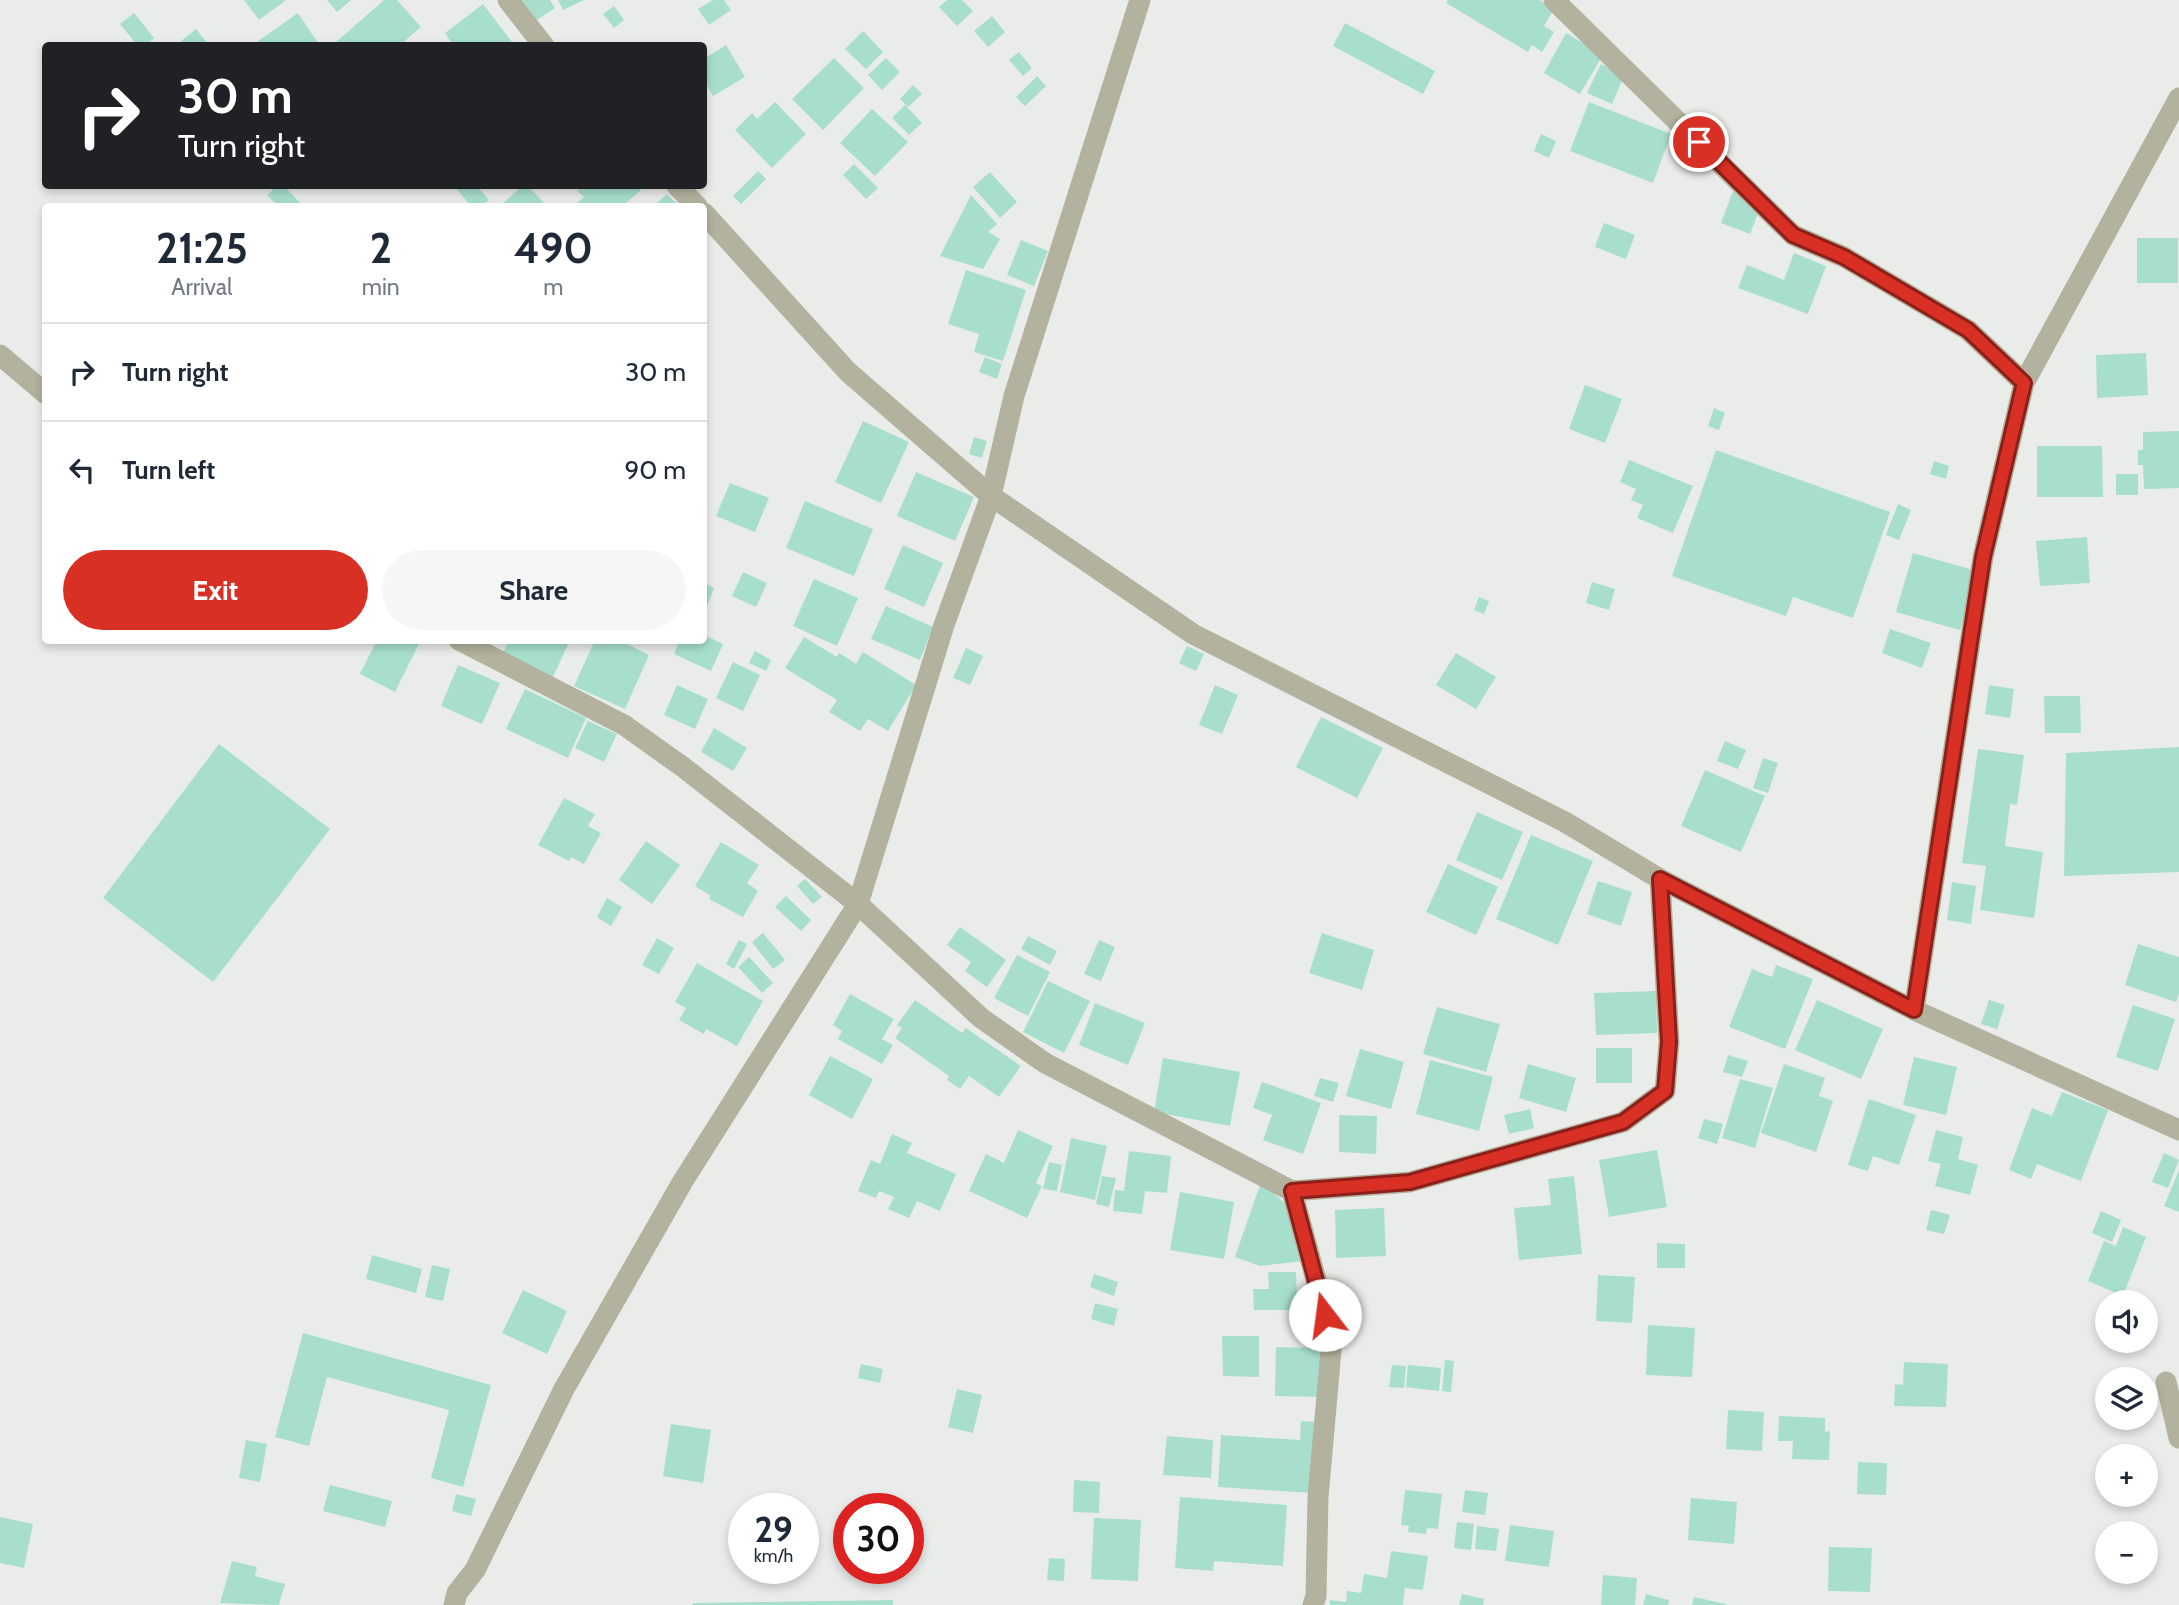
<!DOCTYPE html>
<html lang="en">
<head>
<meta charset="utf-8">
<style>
	:root { --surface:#fff; --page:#f6f6f7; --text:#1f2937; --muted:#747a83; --line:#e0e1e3; --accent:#d93025 }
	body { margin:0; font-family:Cabin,sans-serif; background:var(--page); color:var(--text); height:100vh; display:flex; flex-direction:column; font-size:26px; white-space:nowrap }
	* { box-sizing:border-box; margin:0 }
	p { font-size:23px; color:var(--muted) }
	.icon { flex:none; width:38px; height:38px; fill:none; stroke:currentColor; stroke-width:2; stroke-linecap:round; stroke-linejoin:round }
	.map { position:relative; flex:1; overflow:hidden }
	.side { position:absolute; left:42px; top:203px; width:665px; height:441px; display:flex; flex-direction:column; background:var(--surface); border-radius:7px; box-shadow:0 4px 10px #0003 }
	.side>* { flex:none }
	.guide { position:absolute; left:42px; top:42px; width:665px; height:147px; border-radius:7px; box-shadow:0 4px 10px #0003; background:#202124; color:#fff; overflow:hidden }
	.buttons { position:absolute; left:2095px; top:1290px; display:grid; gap:14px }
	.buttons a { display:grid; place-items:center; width:63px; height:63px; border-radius:50%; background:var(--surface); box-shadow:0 4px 10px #0003; font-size:35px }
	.speed { position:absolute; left:728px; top:1493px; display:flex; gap:14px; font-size:35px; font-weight:700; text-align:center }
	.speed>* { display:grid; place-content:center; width:91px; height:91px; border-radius:50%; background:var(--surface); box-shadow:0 4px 10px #0003; line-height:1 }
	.speed small { font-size:18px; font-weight:400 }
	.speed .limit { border:10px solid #d22; background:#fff; color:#111 }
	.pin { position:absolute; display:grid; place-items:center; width:60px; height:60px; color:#fff; margin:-30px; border:4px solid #fff; border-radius:50%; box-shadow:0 2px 7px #0007 }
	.me { position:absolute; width:77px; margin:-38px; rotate:345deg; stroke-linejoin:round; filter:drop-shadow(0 0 5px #0008) }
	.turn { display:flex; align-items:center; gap:24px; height:147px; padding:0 21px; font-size:32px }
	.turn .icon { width:91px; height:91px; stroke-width:2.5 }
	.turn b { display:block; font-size:49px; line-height:60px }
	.eta { display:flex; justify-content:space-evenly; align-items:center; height:119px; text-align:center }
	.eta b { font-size:42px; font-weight:700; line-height:49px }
	.action { display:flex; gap:14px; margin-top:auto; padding:14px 21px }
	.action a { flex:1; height:80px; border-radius:42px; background:var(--accent); color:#fff; font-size:28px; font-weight:700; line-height:80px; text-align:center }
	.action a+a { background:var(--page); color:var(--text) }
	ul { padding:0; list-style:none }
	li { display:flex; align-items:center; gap:21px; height:98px; padding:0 21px; border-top:2px solid var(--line) }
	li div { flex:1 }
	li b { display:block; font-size:26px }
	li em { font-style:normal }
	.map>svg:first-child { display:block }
	.building { fill:#a8dfcc }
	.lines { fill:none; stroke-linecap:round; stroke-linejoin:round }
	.minor { stroke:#b2b29e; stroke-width:21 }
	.route-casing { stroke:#8d1f18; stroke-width:18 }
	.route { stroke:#d93025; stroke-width:12 }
</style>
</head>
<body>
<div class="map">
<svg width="2179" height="1605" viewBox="0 0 2179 1605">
	<rect width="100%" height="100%" fill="#eaece9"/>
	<path class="building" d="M244,0H286L259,20Z
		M327,0H351L337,12Z
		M384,0H397L421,27L399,46H340L336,42Z
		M516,0H550L555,8L531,24Z
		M558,0H584L563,10Z
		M713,0H724L731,10L709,25L698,9Z
		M947,0H962L973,11L957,26L939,7Z
		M1448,0H1539L1554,9L1544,26L1554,32L1542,52L1532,45L1528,52L1446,3Z
		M483,4L515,46H454L445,33Z
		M614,6L624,20L614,28L603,14Z
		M134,13L154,38L145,46H138L120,24Z
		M298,13L320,46H251Z
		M992,16L1005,32L988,47L974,31Z
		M1345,23L1435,71L1423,94L1333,46Z
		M196,29L210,46H175Z
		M863,31L883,52L866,69L845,49Z
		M1566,33L1603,55L1580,94L1544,73Z
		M726,45L745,77L713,96L704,80V59Z
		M1019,52L1032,68L1023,76L1009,60Z
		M834,58L864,88L823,130L792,99Z
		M886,58L900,72L882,90L868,75Z
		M1601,64L1625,74L1612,104L1587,93Z
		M1037,76L1046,86L1025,106L1016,97Z
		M913,85L922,94L908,107L900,99Z
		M775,102L806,134L772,168L735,130L752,113L757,119Z
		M1589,102L1671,134L1653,183L1570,151Z
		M905,105L922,123L909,135L892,118Z
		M872,109L908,142L875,176L840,143Z
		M1541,134L1556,141L1549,158L1534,151Z
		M854,164L878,188L866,199L843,175Z
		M758,171L766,179L741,204L733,196Z
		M990,172L1017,202L1000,218L973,187Z
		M277,186H284L303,206H278L267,195Z
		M454,186H477L489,200L481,206H471Z
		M522,186H528L547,206H500Z
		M583,186H645L623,206H574L584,197L577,191Z
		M1733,191L1762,203L1750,234L1721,223Z
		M667,194L679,206H654Z
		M971,195L997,224L988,232L1000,239L983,269L940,256Z
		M1604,223L1635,235L1626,259L1595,247Z
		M2137,238H2178V283H2137Z
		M1021,240L1048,251L1034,286L1007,275Z
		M1794,253L1826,266L1808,314L1738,288L1747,265L1784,280Z
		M966,270L1026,290L1003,361L974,352L979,334L948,324Z
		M2146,353L2148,395L2097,398L2096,355Z
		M985,357L1002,364L997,379L979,372Z
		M1585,385L1622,399L1605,443L1569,429Z
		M1714,408L1725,413L1719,430L1708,426Z
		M863,421L909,442L881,503L835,482Z
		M2179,431V488L2144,489L2143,465H2138V450H2143V432Z
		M974,437L987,441L982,458L969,454Z
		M2037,446H2102L2103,497H2037Z
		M1716,450L1890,512L1853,618L1793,597L1786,616L1672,576Z
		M1629,460L1693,486L1673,533L1637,518L1643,505L1631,500L1636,489L1620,482Z
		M1934,461L1949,466L1946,479L1930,474Z
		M916,472L974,497L955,541L897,516Z
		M2116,474H2138V495H2116Z
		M730,483L769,498L755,532L716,516Z
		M805,501L873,529L854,576L786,548Z
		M1898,504L1911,510L1899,540L1886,535Z
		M2087,537L2090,583L2040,586L2036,541Z
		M903,545L943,563L924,607L884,589Z
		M1913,553L1977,571L1960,630L1896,612Z
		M743,572L767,583L756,607L732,596Z
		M814,579L858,598L837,646L793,626Z
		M1592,582L1615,589L1609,610L1586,603Z
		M704,583L714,588L704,614Z
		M1479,597L1489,601L1484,614L1474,610Z
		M886,606L933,627L920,660L871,639Z
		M1890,629L1931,643L1922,668L1882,653Z
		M704,635L723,644L711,671L674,654L680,640H704Z
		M804,637L837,657L839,653L856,664L863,652L916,685L888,731L868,719L860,731L829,712L837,700L785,668Z
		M377,640H421L395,692L360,674Z
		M509,640H570L553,677L503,653Z
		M595,640H619L649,655L625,709L574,686Z
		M1187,646L1204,654L1196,671L1179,663Z
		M966,648L983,656L970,685L953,678Z
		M755,651L771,660L766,671L749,663Z
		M1456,653L1496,677L1476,709L1436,685Z
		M733,662L760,675L743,711L716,698Z
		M458,665L500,683L482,724L441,706Z
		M677,685L708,699L695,729L664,715Z
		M1215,685L1238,695L1222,734L1199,725Z
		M1989,685L2014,689L2010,718L1985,714Z
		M525,689L586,718L568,758L506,729Z
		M2044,696H2080L2081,733H2045Z
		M1321,717L1383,748L1357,798L1296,767Z
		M588,721L617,734L604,762L575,748Z
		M714,728L747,748L733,771L701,752Z
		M1725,741L1746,750L1738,769L1717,761Z
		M219,744L330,829L213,982L103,898Z
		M2179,747V872L2064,876L2066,753Z
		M1978,749L2024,755L2017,805L2010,804L2005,846L2043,852L2034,918L1980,910L1986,866L1962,863Z
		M1763,758L1778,763L1768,793L1753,788Z
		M1705,770L1765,796L1741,852L1681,826Z
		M564,798L595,814L588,826L601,833L584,864L571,857L569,861L538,845Z
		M1477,812L1523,832L1502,880L1456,860Z
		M1531,835L1593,861L1558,945L1496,919Z
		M646,841L680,865L652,904L619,880Z
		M721,842L759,865L747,883L758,891L743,917L709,899L711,896L695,886Z
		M1448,864L1498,887L1476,935L1426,912Z
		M805,879L822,897L813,904L797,886Z
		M1598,881L1632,892L1621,926L1587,914Z
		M1952,882L1976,886L1971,924L1947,920Z
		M786,896L811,920L801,931L775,907Z
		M607,898L622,907L611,926L597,917Z
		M960,927L1006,960L987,987L965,971L971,962L947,945Z
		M763,933L785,960L773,969L752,942Z
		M1322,933L1374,950L1362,990L1309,973Z
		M1028,936L1057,951L1050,965L1021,949Z
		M657,938L674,948L659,974L642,965Z
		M739,940L747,944L734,969L726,964Z
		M1099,940L1115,947L1101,981L1084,974Z
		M2138,944L2179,957V993L2176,1002L2125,985Z
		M1017,955L1050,972L1028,1016L994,998Z
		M749,957L773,983L762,993L738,967Z
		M697,963L763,1001L737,1046L706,1029L704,1034L679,1020L686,1008L675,1002Z
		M1776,965L1813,979L1785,1049L1729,1027L1752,969L1772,977Z
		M1048,981L1090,1001L1064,1053L1023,1032Z
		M1656,991L1657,1033L1596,1035L1594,993Z
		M850,994L894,1019L882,1039L893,1045L882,1064L838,1039L842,1031L833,1025Z
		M915,1000L962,1033L966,1028L1021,1066L999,1097L969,1076L960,1089L947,1080L949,1076L895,1038L902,1028L897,1025Z
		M1817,1000L1883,1029L1861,1079L1795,1050Z
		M1989,1000L2005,1005L1997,1029L1981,1024Z
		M1095,1003L1145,1023L1128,1065L1079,1045Z
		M2133,1005L2175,1019L2158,1071L2116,1057Z
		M1437,1007L1500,1024L1486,1072L1423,1054Z
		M1596,1048H1632V1083H1596Z
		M1360,1049L1404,1062L1391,1109L1346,1096Z
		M1728,1055L1748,1061L1742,1077L1723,1072Z
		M830,1056L873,1079L852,1119L809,1095Z
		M1914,1057L1957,1067L1946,1115L1903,1105Z
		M1163,1058L1240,1072L1230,1126L1154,1112Z
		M1430,1060L1493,1077L1479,1131L1416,1114Z
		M1528,1064L1576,1078L1566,1112L1519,1098Z
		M1784,1064L1825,1078L1819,1096L1833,1101L1816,1152L1761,1133Z
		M1320,1078L1339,1083L1333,1102L1314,1096Z
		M1740,1079L1773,1088L1755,1148L1722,1138Z
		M1262,1082L1321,1103L1303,1154L1263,1140L1272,1115L1253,1108Z
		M2062,1092L2108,1110L2081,1181L2037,1164L2031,1179L2009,1170L2032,1108L2052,1116Z
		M1869,1099L1916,1115L1899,1165L1873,1156L1868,1171L1848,1165Z
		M1530,1109L1534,1128L1509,1134L1504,1115Z
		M1339,1115L1377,1116L1376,1154L1339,1152Z
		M1704,1119L1723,1124L1717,1144L1698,1138Z
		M1018,1130L1053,1146L1036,1183L1042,1186L1027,1218L969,1191L986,1154L1004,1163Z
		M1936,1130L1963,1137L1958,1159L1978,1165L1970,1195L1935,1186L1941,1164L1928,1161Z
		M892,1134L912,1143L907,1153L956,1174L940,1211L917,1201L909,1218L888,1209L894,1197L879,1191L876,1198L858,1191L871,1160L880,1164Z
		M1071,1138L1107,1146L1095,1200L1060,1192Z
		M1657,1150L1667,1207L1609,1217L1599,1160Z
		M1129,1151L1171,1156L1167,1193L1145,1191L1142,1214L1113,1211L1115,1190L1124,1191Z
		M2164,1153L2179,1160L2168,1188L2152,1182Z
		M1049,1162L1062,1165L1057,1191L1043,1189Z
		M2179,1170V1212L2164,1206Z
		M1102,1176L1116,1178L1109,1207L1096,1204Z
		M1574,1176L1582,1254L1519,1260L1514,1208L1551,1205L1548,1179Z
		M1261,1182L1288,1206L1304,1261L1260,1266L1235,1257Z
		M1180,1192L1234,1202L1224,1259L1170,1250Z
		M1384,1208L1386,1256L1336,1258L1335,1210Z
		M1931,1210L1950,1215L1944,1234L1926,1230Z
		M2101,1211L2121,1220L2112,1242L2092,1233Z
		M2123,1227L2146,1237L2123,1296L2088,1281L2104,1241L2116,1246Z
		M1657,1243L1685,1244V1268H1657Z
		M372,1255L422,1269L416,1293L366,1279Z
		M432,1265L450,1269L443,1301L425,1297Z
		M1268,1272H1296L1297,1297H1305V1310H1254L1253,1289H1269Z
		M1094,1274L1118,1282L1114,1296L1090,1287Z
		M1598,1275L1635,1277L1632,1323L1596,1321Z
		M523,1290L567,1311L547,1354L502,1333Z
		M1095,1303L1118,1309L1114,1326L1091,1319Z
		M1648,1325L1695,1328L1692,1377L1646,1375Z
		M303,1333L491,1385L463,1487L431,1478L449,1410L327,1377L309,1446L275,1437Z
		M1222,1336H1259V1377L1223,1376Z
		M1276,1347L1323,1348L1322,1397L1275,1396Z
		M1445,1360L1454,1361L1451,1392L1442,1391Z
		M1904,1362L1948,1364L1946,1407L1894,1406L1895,1384L1903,1385Z
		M861,1364L883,1369L880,1383L858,1378Z
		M1392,1365L1406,1366L1404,1388L1389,1387Z
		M1408,1365L1441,1368L1439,1391L1406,1387Z
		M957,1389L982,1395L973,1433L948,1427Z
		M1728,1410L1764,1412L1762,1451L1726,1449Z
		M1779,1416L1825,1418V1432L1830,1431L1829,1460L1792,1459L1793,1441H1778Z
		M1301,1421L1317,1422L1312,1493L1218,1487L1221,1435L1300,1440Z
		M671,1424L711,1430L703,1483L663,1476Z
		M1167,1436L1213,1440L1211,1478L1163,1475Z
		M246,1440L267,1444L260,1482L239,1478Z
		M1858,1462L1887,1463L1886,1495L1857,1494Z
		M1074,1480L1100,1482L1099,1513L1073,1512Z
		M330,1485L392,1501L385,1527L323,1511Z
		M1405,1490L1442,1494L1438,1529L1427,1528L1426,1534L1408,1532L1409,1526L1401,1525Z
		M1465,1490L1488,1493L1485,1515L1462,1512Z
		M456,1494L476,1499L471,1516L452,1511Z
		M1180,1497L1287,1505L1283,1566L1214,1561L1213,1571L1175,1568Z
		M1691,1498L1737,1502L1734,1544L1688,1540Z
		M0,1517L33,1524L24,1568L0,1563Z
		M1094,1518L1141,1520L1138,1581L1091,1579Z
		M1457,1522L1474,1524L1471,1550L1454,1548Z
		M1510,1525L1554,1531L1549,1567L1505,1561Z
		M1477,1526L1499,1529L1496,1551L1475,1549Z
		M1829,1547L1872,1548L1870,1592L1828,1591Z
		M1391,1551L1428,1556L1423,1590L1405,1588L1403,1605H1330V1600L1346,1602L1347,1591L1361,1593L1364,1574L1387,1578Z
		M1049,1558L1065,1559L1064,1581L1047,1580Z
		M232,1561L257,1567L255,1576L285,1584L279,1605L220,1603Z
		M1603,1575L1637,1578L1635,1605H1601Z
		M1462,1594L1484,1599L1483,1605H1459Z
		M1646,1594L1669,1600L1668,1605H1643Z
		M1694,1597L1726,1604V1605H1692Z
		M893,1600V1605H693V1603Z"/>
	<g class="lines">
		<path class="minor" d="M508,0L544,46
			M1554,0L1793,235L1844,257L1968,330L2024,383
			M677,186L697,206
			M704,213L848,372L991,496L1193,634L1565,822L1660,879L1914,1010L2179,1130
			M0,355L46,394
			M459,640L624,725L683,767L858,904L981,1018L1045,1063L1292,1191
			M1914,1010L1983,557L2024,383L2179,98
			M2166,1382L2179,1438
			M454,1605L457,1593L475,1570L564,1389L683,1181L858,904L944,625L991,496L1014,396L1140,0
			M1313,1605L1316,1596L1318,1497L1332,1339L1292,1191L1410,1182L1623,1122L1665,1091L1669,1042L1660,879"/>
	</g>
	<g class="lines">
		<g class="route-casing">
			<path id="route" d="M1325,1315L1292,1191L1410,1182L1623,1122L1665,1091L1669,1042L1660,879L1914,1010L1983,557L2024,383L1968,330L1844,257L1793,235L1699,142"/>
		</g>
		<use href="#route" class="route"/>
	</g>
</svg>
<div class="buttons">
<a><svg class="icon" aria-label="sound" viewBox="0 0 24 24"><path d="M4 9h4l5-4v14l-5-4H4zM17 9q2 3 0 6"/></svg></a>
<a><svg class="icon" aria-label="layers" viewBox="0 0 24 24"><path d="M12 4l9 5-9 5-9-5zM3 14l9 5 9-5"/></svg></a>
<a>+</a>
<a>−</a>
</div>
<div class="speed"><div>29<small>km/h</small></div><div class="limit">30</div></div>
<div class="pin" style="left:1699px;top:142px;background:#d93025"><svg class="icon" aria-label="arrive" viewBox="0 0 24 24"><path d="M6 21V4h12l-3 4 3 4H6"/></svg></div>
<svg class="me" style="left:1325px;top:1315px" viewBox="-20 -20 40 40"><circle r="19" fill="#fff"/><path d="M0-13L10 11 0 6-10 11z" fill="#d93025"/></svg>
<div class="guide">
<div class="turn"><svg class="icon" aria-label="right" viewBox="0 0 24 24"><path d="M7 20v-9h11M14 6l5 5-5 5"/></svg><div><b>30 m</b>Turn right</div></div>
</div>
<section class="side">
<div class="eta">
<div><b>21:25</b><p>Arrival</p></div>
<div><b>2</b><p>min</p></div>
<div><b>490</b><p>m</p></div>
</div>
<ul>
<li><svg class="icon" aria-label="right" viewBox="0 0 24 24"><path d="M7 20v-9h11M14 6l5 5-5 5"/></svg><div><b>Turn right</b></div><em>30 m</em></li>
<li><svg class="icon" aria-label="left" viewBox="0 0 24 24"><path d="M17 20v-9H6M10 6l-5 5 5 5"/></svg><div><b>Turn left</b></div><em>90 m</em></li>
</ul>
<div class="action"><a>Exit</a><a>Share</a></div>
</section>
</div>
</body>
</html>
